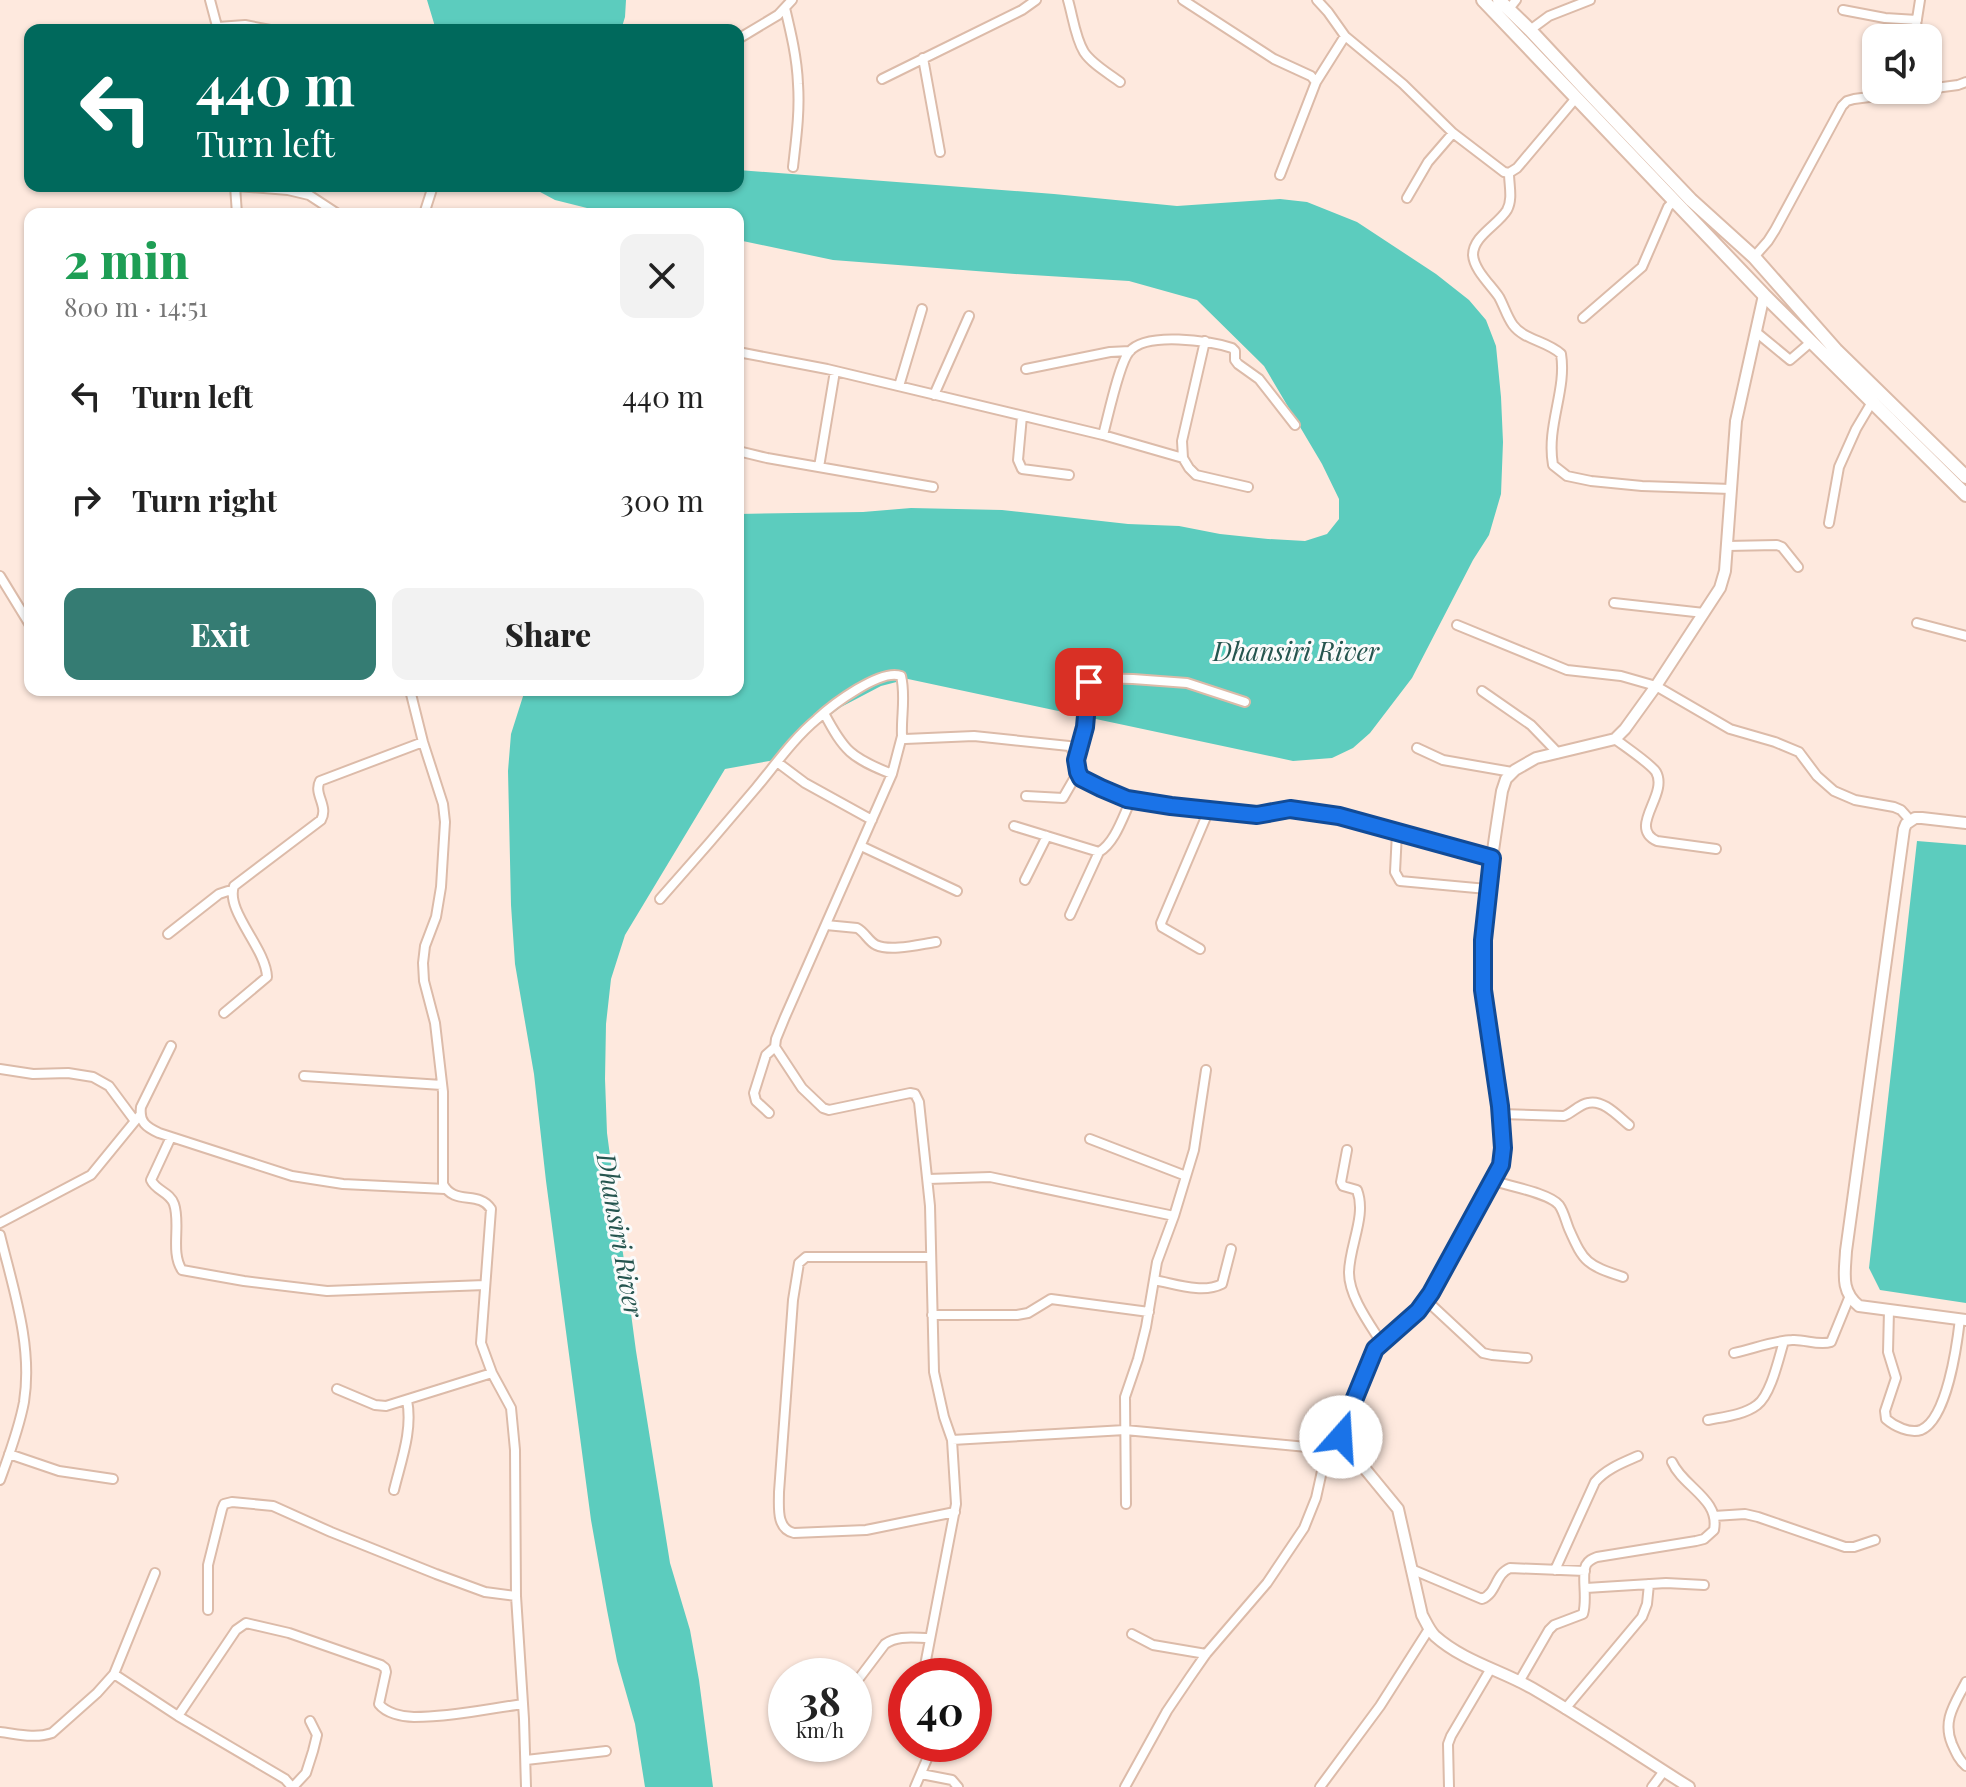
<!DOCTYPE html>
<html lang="en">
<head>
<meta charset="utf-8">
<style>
	:root { --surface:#fff; --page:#f2f2f2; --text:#222; --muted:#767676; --accent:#357c73 }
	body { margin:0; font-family:"Playfair Display",serif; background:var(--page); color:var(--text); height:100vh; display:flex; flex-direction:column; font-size:30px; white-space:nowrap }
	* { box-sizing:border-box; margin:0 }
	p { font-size:26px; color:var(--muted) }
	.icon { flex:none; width:44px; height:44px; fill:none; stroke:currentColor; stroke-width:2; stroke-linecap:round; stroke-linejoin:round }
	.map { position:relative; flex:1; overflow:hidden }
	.details { position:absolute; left:24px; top:208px; width:720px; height:488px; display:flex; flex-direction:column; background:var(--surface); border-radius:16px; box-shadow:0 2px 6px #0004 }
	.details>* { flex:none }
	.banner { position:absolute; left:24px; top:24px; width:720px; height:168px; border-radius:16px; box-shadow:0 2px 6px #0004; background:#00695c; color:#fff; overflow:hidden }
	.controls { position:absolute; left:1862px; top:24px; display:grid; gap:16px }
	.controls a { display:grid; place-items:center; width:80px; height:80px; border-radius:16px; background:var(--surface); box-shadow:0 2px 6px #0004; font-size:40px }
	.speed { position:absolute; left:768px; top:1658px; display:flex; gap:16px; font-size:40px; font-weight:700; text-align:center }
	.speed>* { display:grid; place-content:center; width:104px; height:104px; border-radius:50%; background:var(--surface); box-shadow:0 2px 6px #0004; line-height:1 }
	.speed small { font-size:20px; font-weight:400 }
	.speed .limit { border:12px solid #d22; background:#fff; color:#111 }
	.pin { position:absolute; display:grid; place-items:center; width:68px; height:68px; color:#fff; margin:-34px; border-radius:16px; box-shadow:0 4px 12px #0006 }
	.me { position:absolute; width:88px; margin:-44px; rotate:19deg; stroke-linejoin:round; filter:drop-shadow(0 0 6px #0008) }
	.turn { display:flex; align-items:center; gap:28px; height:168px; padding:0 40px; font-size:36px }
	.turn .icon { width:104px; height:104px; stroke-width:2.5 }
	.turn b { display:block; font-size:56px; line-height:68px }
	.round { display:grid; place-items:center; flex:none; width:84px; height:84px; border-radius:16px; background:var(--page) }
	.head { display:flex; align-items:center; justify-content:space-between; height:136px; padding:0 40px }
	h1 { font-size:48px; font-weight:800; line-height:60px; color:#1e9e55 }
	.cta { display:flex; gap:16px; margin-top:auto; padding:16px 40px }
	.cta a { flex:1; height:92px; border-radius:16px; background:var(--accent); color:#fff; font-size:32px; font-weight:800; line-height:92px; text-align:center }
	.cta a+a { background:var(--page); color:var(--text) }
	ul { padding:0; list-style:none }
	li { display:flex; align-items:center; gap:24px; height:104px; padding:0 40px }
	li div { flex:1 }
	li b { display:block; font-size:30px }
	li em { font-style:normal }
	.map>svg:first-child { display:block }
	.water { fill:#5cccbe }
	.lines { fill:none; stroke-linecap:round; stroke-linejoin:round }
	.minor-casing { stroke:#dcbba9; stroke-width:12 }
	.tertiary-casing { stroke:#dcbba9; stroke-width:14 }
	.primary-casing { stroke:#dcbba9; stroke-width:16 }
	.minor { stroke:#fff; stroke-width:8 }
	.tertiary { stroke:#fff; stroke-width:10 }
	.primary { stroke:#fff; stroke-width:12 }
	.route-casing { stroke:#114b97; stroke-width:20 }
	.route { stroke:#1a73e8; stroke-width:14 }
	.labels { text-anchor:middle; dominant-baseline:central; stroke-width:6; stroke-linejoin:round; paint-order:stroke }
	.water-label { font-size:26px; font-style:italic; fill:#25554f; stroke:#fbfbfb }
</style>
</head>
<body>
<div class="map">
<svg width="1966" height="1787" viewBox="0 0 1966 1787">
	<rect width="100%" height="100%" fill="#fee9de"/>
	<path class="water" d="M427,0H626L625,17L621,30H436Z
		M738,170L1054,194L1177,206L1280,199L1307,202L1357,222L1436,274L1469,300L1486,320L1496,346L1501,397L1503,442L1501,494L1489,535L1473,560L1412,678L1370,733L1353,748L1332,758L1293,761L908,679L881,686L841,707L787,747L775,760L725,769L625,935L611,979L606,1024L605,1079L607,1133L636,1351L670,1563L690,1630L699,1680L713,1787H645L635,1724L617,1661L607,1610L591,1520L546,1181L534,1074L515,964L511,905L508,771L511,734L525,690H738V514L863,512L911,508L1002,510L1128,524L1179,526L1220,534L1268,539L1305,541L1327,534L1339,519V499L1322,464L1264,366L1197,300L1129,281L1015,274L833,260L738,240V214H611L555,200L529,186H738Z
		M1917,841L1966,845V1303L1880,1290L1869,1268Z"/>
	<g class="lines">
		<g class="minor-casing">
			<path id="minor" d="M210,0L218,30
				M1068,0C1073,17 1075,37 1084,52C1092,64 1108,73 1120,82
				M1183,0L1274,59L1311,76L1316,82L1280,175
				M1317,0L1328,12L1345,36L1403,84L1453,133L1504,172L1509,173L1517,168L1576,98
				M785,8C791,33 797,58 798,84C800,112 796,140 793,167
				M1508,10L1516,0
				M1843,10L1885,18L1917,20
				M218,27L245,25L270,30
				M1530,30L1549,16L1590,0
				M1914,38L1920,0
				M738,39L778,15L792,0
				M923,58L940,152
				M882,79L1022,10L1036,0
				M1316,82L1345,36
				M1928,89L1958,85L1966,82
				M1509,173C1509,185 1513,199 1507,210C1498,225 1473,236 1473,255C1474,270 1491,285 1499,297C1504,306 1507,317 1513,325C1524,340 1547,341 1561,354C1567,390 1546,426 1553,465L1567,476L1591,481L1642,486L1731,489
				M235,186L237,214
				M237,186L288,190L309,195L338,214
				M1407,198L1428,162L1453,133
				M424,214L433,186
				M1754,257L1768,241L1775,230L1842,106L1847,101L1854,99L1923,90
				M1583,318L1642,267L1668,207L1674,201
				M1756,332L1790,360L1811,342
				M1205,341L1182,441L1183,458L1189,468L1196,475L1248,487
				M738,352L827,369L1103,435L1183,458
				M1026,369L1110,352L1130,351
				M899,386L922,309
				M934,395L969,316
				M1022,416L1018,460L1022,469L1069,475
				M1103,435C1108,417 1119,364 1129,352C1146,331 1210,341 1232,348L1235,351V360L1238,364L1259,379L1295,425
				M738,451L767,458L933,487
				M819,467L835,371
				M1829,523L1839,467L1856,429L1872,402
				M1727,546L1777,545L1782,547L1798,567
				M0,576L30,625
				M1614,603L1704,613
				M1917,623L1966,636
				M1457,625L1567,670L1621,676L1656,686L1730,729L1775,742L1799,752L1817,776L1834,791L1855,800L1894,807L1901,810L1910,820
				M410,690L423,742L443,804L445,822L441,887L436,917L425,946L423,963L424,981L435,1023L443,1092V1184C454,1206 479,1190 491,1209L481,1343L492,1373L511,1408L515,1450L516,1596L524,1719L526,1787
				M1482,691L1531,725L1558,753
				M824,713C844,751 851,758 892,774
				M902,736L892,774L785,1017L776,1039L775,1047L802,1088L823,1108L829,1110L910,1093L915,1094L919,1102L930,1206L934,1372L944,1417L952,1440L956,1504L923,1676
				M1615,739C1624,746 1651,764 1656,772C1669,795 1627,827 1657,841L1716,849
				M1417,748L1443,760L1512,772
				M1077,759L1085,727L1089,682L1092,678L1133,679L1187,683L1245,702
				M777,762L805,783L872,820
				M1026,796L1063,798L1078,772
				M1014,826L1099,852C1115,843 1123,816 1131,800
				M1397,832L1395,872L1400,881L1487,889
				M861,846L957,891
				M1025,880L1047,836
				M660,899C693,862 725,825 756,788C776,764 793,739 817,719C832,705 881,668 901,676C906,696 901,716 902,736L905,739L974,736L1069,746C1078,755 1075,767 1081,778L1127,799L1139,802L1248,814H1263L1290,809L1339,816L1492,858
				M1070,915L1099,852
				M826,925L857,928C865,932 868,941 876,945C891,952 921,944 936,942
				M168,934L219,894L228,891L232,892
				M1200,949L1162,927L1161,923L1209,810
				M224,1013L267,977C266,948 225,911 234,886L321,820C329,806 313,794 320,781L423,742
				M171,1046L141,1107C139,1122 146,1127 159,1133L292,1176L343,1184L445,1189
				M0,1069L33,1074L68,1073L93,1077L109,1086L135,1121
				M304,1076L442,1085
				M769,1113L756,1101L754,1093L766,1055L775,1047
				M1500,1114L1564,1116C1572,1113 1580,1104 1588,1103C1603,1099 1618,1116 1629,1125
				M171,1137L151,1180C156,1191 170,1192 174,1204C181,1224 170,1252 182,1270L244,1281L327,1291L485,1285
				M1090,1139L1186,1176
				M1347,1150L1341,1182L1343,1186L1357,1190C1367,1216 1349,1246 1349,1273C1349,1296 1369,1323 1381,1342
				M928,1179L990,1177L1174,1216
				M1494,1181C1509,1186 1549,1193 1559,1205C1564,1212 1566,1222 1569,1229C1584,1263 1587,1265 1623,1277
				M0,1223L91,1175L140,1115
				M0,1235C13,1288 33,1346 24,1402C19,1429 9,1455 0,1480
				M931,1257H806L799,1263L793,1300L779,1492C779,1507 776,1529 794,1533L866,1530L955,1512
				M1154,1280C1176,1284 1202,1294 1222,1284L1231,1249
				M1426,1300L1483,1353L1492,1355L1527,1358
				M1889,1310L1888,1352L1896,1378L1885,1411L1886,1419C1894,1426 1910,1434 1921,1430C1947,1419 1957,1345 1960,1319
				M932,1315H1017L1028,1313L1051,1299L1149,1312
				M1734,1353C1753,1349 1772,1341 1792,1340C1805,1339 1818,1346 1831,1342L1849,1298
				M337,1389L375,1405L386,1406L492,1373
				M1708,1420C1723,1417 1744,1415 1757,1405C1771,1395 1779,1357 1784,1341
				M952,1440L1125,1430L1328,1449
				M9,1454L59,1471L113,1479
				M394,1490C401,1461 413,1430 407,1400
				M1126,1504L1125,1397L1138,1359L1146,1327L1157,1262L1174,1216L1194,1150L1206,1070
				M1714,1516L1745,1514L1758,1517L1845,1547H1854L1875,1540
				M1411,1569L1482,1599C1497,1593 1495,1574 1510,1568L1585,1571
				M1555,1570L1595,1482C1606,1469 1622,1463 1638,1456
				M1586,1588L1666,1583L1704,1585
				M208,1610V1565L222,1509L224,1504L232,1502L273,1506L331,1532L436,1574L485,1592L516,1596
				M1132,1634L1153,1645L1206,1654
				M114,1674L178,1716L285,1779L292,1787
				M1519,1682L1549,1630L1554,1625L1583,1614C1588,1598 1581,1576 1586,1565C1589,1560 1592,1559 1597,1557L1696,1541L1704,1539L1714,1530C1720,1499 1683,1487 1672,1462
				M1966,1682C1955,1704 1942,1720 1952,1744C1956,1753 1959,1760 1966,1766
				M854,1685L885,1644C898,1635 914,1638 929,1638
				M1565,1709L1642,1617L1647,1604L1649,1584
				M178,1716L236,1630L246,1623L289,1633L381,1665L385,1668L386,1672L379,1704C386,1713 402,1717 414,1717C450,1717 487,1709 523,1704
				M0,1732C17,1734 35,1739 52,1733L97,1693L114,1674L155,1573
				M526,1760L606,1751
				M921,1774L952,1780L958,1787
				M293,1787L306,1773L313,1751L317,1735L310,1721
				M915,1787L927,1759L926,1744
				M1125,1787L1167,1711L1190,1677L1206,1654L1267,1583L1304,1528L1316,1498L1326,1453L1330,1447L1343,1442
				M1320,1787L1380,1706L1429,1629
				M1449,1787L1448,1744L1451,1736L1490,1670
				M1652,1787L1664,1771"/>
		</g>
		<g class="tertiary-casing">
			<path id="tertiary" d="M1966,823L1922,818H1915L1906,824L1904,829L1846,1251C1845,1273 1840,1291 1859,1306L1966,1320
				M1689,1787C1637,1754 1585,1719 1532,1688C1500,1670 1463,1661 1435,1636C1429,1630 1426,1622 1422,1615L1398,1509L1343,1442L1341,1432L1375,1349L1418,1311L1431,1293L1501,1165C1504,1148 1502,1132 1500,1116C1497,1073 1485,1030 1483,987C1481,921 1492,856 1502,791L1506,779L1515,770L1536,758L1615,739L1625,729L1656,686L1720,588L1725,571L1736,421L1764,295"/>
		</g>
		<g class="primary-casing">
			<path id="primary" d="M1483,0L1764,295L1966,495
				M1499,0L1530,30L1586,90L1691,200L1754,257L1836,350L1966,477"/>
		</g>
		<use href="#minor" class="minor"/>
		<use href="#tertiary" class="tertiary"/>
		<use href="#primary" class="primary"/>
	</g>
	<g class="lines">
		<g class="route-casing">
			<path id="route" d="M1089,682L1085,727L1076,760L1078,772L1081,778L1101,788L1127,799L1171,806L1257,815L1290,809L1339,816L1492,858L1483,940V990L1500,1106L1503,1148L1501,1165L1431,1293L1418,1311L1375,1349L1341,1432V1437"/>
		</g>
		<use href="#route" class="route"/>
	</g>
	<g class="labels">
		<g class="water-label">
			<text x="1296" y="650">Dhansiri River</text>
			<text transform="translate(621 1235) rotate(80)">Dhansiri River</text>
		</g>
	</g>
</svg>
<div class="controls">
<a><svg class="icon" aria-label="sound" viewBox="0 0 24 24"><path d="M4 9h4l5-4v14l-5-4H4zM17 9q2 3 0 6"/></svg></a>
</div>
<div class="speed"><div>38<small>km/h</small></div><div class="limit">40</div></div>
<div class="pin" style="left:1089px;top:682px;background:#d93025"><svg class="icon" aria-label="arrive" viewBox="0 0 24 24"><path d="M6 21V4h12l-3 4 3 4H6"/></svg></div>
<svg class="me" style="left:1341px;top:1437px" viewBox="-20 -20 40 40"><circle r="19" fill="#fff"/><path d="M0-13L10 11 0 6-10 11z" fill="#1a73e8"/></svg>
<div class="banner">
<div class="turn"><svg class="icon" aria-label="left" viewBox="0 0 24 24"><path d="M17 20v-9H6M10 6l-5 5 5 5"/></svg><div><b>440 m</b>Turn left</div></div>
</div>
<section class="details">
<div class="head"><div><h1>2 min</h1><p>800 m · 14:51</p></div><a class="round"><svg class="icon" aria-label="close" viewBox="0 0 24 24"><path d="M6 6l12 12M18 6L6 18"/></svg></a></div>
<ul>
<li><svg class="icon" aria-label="left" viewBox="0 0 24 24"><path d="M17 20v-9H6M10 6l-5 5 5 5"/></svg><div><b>Turn left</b></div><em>440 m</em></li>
<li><svg class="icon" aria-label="right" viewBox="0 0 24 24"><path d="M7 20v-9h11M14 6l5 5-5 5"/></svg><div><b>Turn right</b></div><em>300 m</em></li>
</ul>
<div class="cta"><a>Exit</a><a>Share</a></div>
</section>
</div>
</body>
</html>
